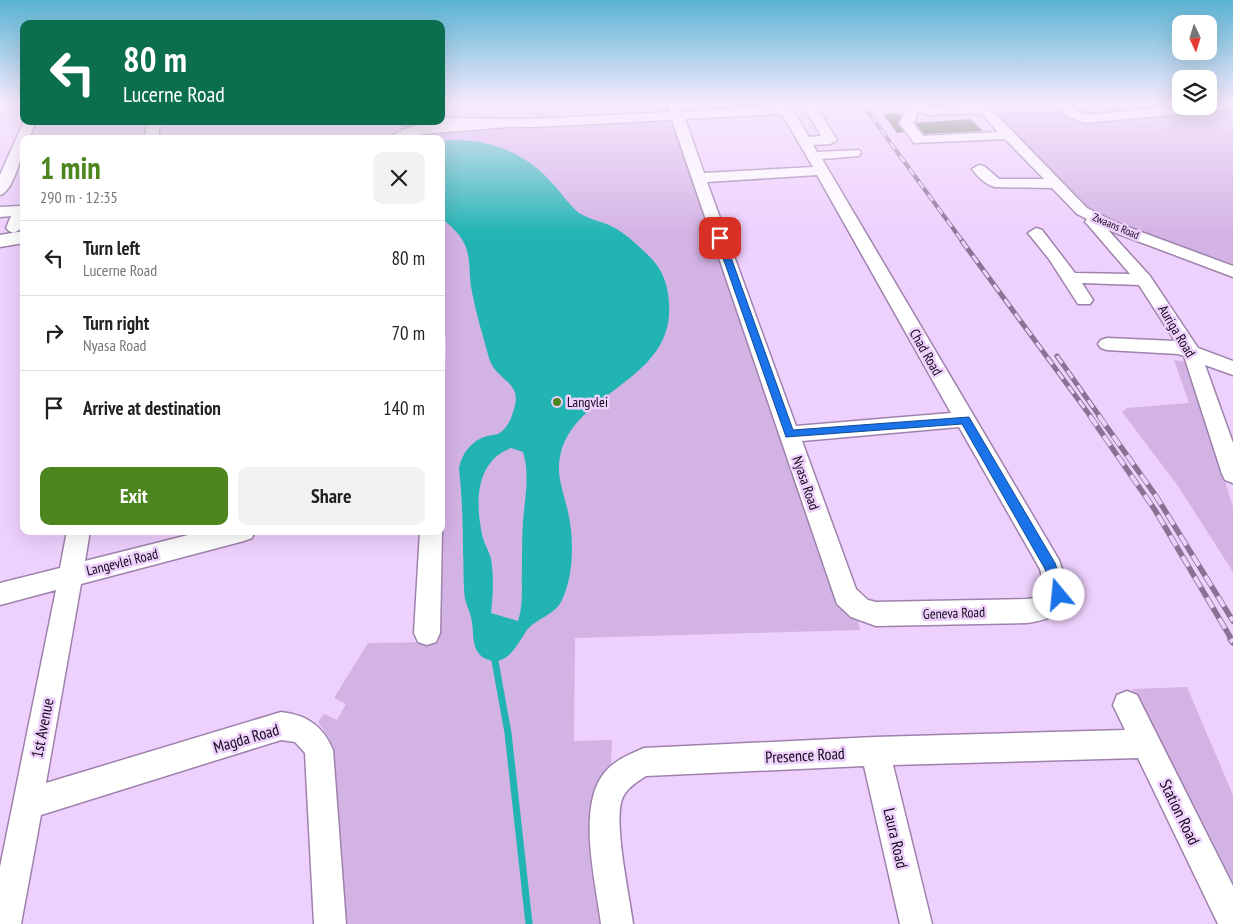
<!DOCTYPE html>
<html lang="en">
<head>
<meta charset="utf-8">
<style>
	:root { --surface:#fff; --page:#f2f2f2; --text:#222; --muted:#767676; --line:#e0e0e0; --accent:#4d851f }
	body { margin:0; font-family:"PT Sans Narrow",sans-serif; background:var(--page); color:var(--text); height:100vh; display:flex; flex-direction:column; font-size:19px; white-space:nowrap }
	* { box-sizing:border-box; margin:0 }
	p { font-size:16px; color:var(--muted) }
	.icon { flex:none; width:28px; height:28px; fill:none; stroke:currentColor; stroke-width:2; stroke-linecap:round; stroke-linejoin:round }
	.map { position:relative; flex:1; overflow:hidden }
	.details { position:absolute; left:20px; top:135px; width:425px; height:400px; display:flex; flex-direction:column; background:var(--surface); border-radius:10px; box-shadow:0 5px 20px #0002 }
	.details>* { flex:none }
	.hud { position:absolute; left:20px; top:20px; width:425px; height:105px; border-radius:10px; box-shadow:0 5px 20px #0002; background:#0b6e4f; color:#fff; overflow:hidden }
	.needle { width:32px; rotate:176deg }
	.tools { position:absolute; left:1172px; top:15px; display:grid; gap:10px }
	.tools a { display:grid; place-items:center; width:45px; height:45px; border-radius:10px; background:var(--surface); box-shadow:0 5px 20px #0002; font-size:25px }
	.pin { position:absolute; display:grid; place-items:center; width:42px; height:42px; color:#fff; margin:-21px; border-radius:10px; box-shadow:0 2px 8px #0006 }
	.me { position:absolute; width:55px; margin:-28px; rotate:343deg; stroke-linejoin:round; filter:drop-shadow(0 0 4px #0008) }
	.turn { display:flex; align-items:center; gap:18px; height:105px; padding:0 20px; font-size:22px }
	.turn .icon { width:65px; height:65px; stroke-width:2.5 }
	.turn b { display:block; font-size:35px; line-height:42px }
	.round { display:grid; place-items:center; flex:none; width:52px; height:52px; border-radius:10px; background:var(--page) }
	.overview { display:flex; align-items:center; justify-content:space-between; height:85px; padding:0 20px }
	h1 { font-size:30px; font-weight:700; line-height:38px; color:var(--accent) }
	.button { display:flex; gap:10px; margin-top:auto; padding:10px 20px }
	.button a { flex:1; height:58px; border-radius:10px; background:var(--accent); color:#fff; font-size:20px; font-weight:700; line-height:58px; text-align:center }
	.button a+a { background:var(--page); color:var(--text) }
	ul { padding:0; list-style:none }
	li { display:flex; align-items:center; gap:15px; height:75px; padding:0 20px; border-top:1px solid var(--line) }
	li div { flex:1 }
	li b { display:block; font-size:19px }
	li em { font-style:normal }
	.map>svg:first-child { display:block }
	.green { fill:#d3b2e4 }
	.water { fill:#22b4b3; fill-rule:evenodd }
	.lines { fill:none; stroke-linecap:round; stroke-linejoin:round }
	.stream { stroke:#22b4b3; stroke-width:7 }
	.building { fill:#39512a }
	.minor-casing { stroke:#9e82ac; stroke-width:3 }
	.major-casing { stroke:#9e82ac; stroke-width:3 }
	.minor { fill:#fff; fill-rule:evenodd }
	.major { fill:#fff; fill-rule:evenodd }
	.rail-far3-casing { stroke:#887392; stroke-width:4 }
	.rail-far2-casing { stroke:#887392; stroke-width:5 }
	.rail-far1-casing { stroke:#887392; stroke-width:5.5 }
	.rail-casing { stroke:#887392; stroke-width:7 }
	.rail-far3 { stroke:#eed0fd; stroke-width:2.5; stroke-dasharray:8; stroke-linecap:butt }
	.rail-far2 { stroke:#eed0fd; stroke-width:3; stroke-dasharray:9; stroke-linecap:butt }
	.rail-far1 { stroke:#eed0fd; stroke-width:4; stroke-dasharray:12; stroke-linecap:butt }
	.rail { stroke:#eed0fd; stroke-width:5; stroke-dasharray:16; stroke-linecap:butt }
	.route { fill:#1a73e8; stroke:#114b97 }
	.poi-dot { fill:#4d851f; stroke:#eed0fd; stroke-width:2 }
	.labels { text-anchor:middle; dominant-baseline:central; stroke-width:5; stroke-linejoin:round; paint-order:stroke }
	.far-street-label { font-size:11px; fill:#120817; stroke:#eed0fd }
	.street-label { font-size:14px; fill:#120817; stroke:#eed0fd }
	.poi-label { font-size:14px; fill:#120817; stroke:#eed0fd; text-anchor:start }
	.near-street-label { font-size:16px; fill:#120817; stroke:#eed0fd }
</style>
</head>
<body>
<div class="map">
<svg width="1233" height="924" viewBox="0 0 1233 924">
	<rect width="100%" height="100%" fill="#eed0fd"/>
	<path class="green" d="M528,104H552L553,118L531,119Z
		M990,104L1209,106V104H1233V268L1106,220L1084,207L990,111L996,110Z
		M660,120L675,125L839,605L849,617L858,621L860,630L575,638L574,741L612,740L611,764L603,777L605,924H344L332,749L329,738L318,722L324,714L337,720L346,704L334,698L368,643L436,642L446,343L441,292V139H406L430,131Z
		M1174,360L1187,362L1192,374L1233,507V572L1178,486L1122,412L1127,408L1189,403Z
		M1187,687L1233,795V896L1132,689Z"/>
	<path class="water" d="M452,140C490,139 525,153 551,182C561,192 568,204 579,213C589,219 599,221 609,225C623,231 639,246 650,257C663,270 668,285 669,303C675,382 572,391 560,457C556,476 564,493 568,512C574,538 574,575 562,600C555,616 534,618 525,633C516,647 506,667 486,659C471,652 474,635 472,622C471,614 467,607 465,599C463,584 464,568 463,552C463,524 462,496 459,468C462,453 472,440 487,436C491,435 495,435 498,434C506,430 511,420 513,412C525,381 496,382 489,358C483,336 476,314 472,292C468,275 472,259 464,243C459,233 450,225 441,218V141ZM511,448L523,452C530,474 525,498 523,521C522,536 522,552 522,567C521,586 524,603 518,621L491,613C493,595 494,577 491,559C489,550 483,542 482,534C475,501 476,461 511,448Z"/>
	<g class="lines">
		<path class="stream" d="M495,661L508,733L529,924"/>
	</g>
	<path class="building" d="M899,113L901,116L898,124L904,132L897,133L883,114Z
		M970,119L983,131L924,134L915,123Z"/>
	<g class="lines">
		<g class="minor-casing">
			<path id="minor" d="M667,104H679L682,112L789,104L809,137L821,136L803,104H815L837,140L830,144L813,145L817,152L859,150L861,153L859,156L822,159L1059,560L1071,595C1062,615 1048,620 1027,623L876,626L851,617L837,604L672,120L532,127L401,125L395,121H441V118L532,119L670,112ZM782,114L813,167L704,173L685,119ZM817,175L951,413L796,426L707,182ZM959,427L1040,569L1046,593L1041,597L1027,599L876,602L868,600L856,589L802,441Z
				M900,104H920L930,107L986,104L1087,208L1117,223L1233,266V277L1108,230L1150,276L1198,348L1233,361V375L1205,365L1233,443V483L1225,480L1222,474L1184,356L1178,354L1107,350L1101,348L1098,344L1101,340L1107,338L1175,341L1139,285L1082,283L1093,300L1090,304H1078L1049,259L1028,233L1036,228L1042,230L1075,273L1130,274L1088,225L1085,222L1087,219L1077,214L1052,188L995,187C986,185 977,176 972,169L979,165L984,166L999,179H1044L1005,139L914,143L900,123L906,108ZM917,111L929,115L981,113L998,132L923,136L913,123L916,119Z
				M1058,104H1070L1074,110L1086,115L1181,106H1209V104H1233V109L1085,123L1066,116Z
				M24,121H36L29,139H24C24,151 13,192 0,195V175Z
				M148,121H160L158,139H144Z
				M20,206L24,207L22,228L14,233L9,231L6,228L11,216L0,217V207Z
				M441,528L442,531L440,633L436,642L427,645L418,642L414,633L420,531H441Z
				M67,531H90L85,561L204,531H255L252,538L244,541L81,584L46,783L281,712C307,715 323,726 333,750L346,924H314L305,753L295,742L281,740L41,815L21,924H0V867L56,590L0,605V583L60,568Z
				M1127,691L1137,695L1233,886V924H1218L1138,758L893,765L932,924H900L864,766L646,776C638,781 627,788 623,797C612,818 630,898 633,924H601C596,883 576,806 605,772C615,760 630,754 644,748L875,737L1125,730L1113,705L1117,695Z"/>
		</g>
		<g class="major-casing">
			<path id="major" d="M502,119L510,124L508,127L423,134L410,139H390C405,118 477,121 502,119Z
				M24,231V243L0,247V235Z"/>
		</g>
		<use href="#minor" class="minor"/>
		<use href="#major" class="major"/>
		<g class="rail-far3-casing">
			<path id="rail-far3" d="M862,104L963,242"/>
		</g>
		<g class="rail-far2-casing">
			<path id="rail-far2" d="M962,241L1091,417
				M1057,356L1100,417"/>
		</g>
		<g class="rail-far1-casing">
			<path id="rail-far1" d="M1090,416L1155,510L1232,640
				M1099,416L1156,496L1233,621"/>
		</g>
		<g class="rail-casing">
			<path id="rail" d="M1231,639L1233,642"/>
		</g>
		<use href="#rail-far3" class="rail-far3"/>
		<use href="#rail-far2" class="rail-far2"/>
		<use href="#rail-far1" class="rail-far1"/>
		<use href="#rail" class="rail"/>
	</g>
	<linearGradient id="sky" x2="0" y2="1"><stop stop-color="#59b4d3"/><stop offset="0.44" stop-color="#f7eafe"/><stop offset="1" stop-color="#f7eafe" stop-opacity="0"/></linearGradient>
	<rect width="1233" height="234" fill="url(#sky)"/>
	<path class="route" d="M720,236L724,238L793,430L969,417L1055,563L1066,595L1064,599L1059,601L1055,599L1045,569L962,424L786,437L716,238Z"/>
	<circle class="poi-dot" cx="557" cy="402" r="5"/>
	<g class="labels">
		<g class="far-street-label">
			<text transform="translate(1116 226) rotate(23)">Zwaans Road</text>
		</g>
		<g class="street-label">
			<text transform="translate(1177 331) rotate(59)">Auriga Road</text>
			<text transform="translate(926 352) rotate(60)">Chad Road</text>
			<text transform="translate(806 483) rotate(71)">Nyasa Road</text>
			<text transform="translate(122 562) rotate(-14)">Langevlei Road</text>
			<text transform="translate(954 613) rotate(-2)">Geneva Road</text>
		</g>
		<g class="poi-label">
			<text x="567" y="402">Langvlei</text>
		</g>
		<g class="near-street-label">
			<text transform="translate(42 728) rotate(-79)">1st Avenue</text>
			<text transform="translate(246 738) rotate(-16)">Magda Road</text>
			<text transform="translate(805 755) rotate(-3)">Presence Road</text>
			<text transform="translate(1180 812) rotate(64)">Station Road</text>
			<text transform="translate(896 838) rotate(77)">Laura Road</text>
		</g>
	</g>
</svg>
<div class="tools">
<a><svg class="needle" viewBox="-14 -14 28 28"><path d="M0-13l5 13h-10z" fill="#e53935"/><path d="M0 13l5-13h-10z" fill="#767676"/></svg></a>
<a><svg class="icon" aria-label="layers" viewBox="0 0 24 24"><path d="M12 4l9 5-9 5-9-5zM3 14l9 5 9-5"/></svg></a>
</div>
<div class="pin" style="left:720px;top:238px;background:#d93025"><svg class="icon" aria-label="arrive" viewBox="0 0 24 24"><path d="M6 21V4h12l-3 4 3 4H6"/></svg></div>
<svg class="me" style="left:1059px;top:595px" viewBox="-20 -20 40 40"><circle r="19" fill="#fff"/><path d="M0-13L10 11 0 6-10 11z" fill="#1a73e8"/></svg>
<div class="hud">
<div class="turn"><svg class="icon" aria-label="left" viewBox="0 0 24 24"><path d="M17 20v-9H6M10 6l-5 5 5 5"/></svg><div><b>80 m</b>Lucerne Road</div></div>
</div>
<section class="details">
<div class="overview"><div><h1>1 min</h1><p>290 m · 12:35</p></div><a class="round"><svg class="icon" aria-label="close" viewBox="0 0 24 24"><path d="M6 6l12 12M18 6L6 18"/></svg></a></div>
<ul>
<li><svg class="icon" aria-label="left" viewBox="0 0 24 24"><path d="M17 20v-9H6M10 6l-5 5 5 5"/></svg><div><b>Turn left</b><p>Lucerne Road</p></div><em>80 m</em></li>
<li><svg class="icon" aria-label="right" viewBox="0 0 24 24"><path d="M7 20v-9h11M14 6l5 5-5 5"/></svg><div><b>Turn right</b><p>Nyasa Road</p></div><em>70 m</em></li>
<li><svg class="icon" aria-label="arrive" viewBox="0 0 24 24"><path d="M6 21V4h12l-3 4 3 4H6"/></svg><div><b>Arrive at destination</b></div><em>140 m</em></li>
</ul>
<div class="button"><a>Exit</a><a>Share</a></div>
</section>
</div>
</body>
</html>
